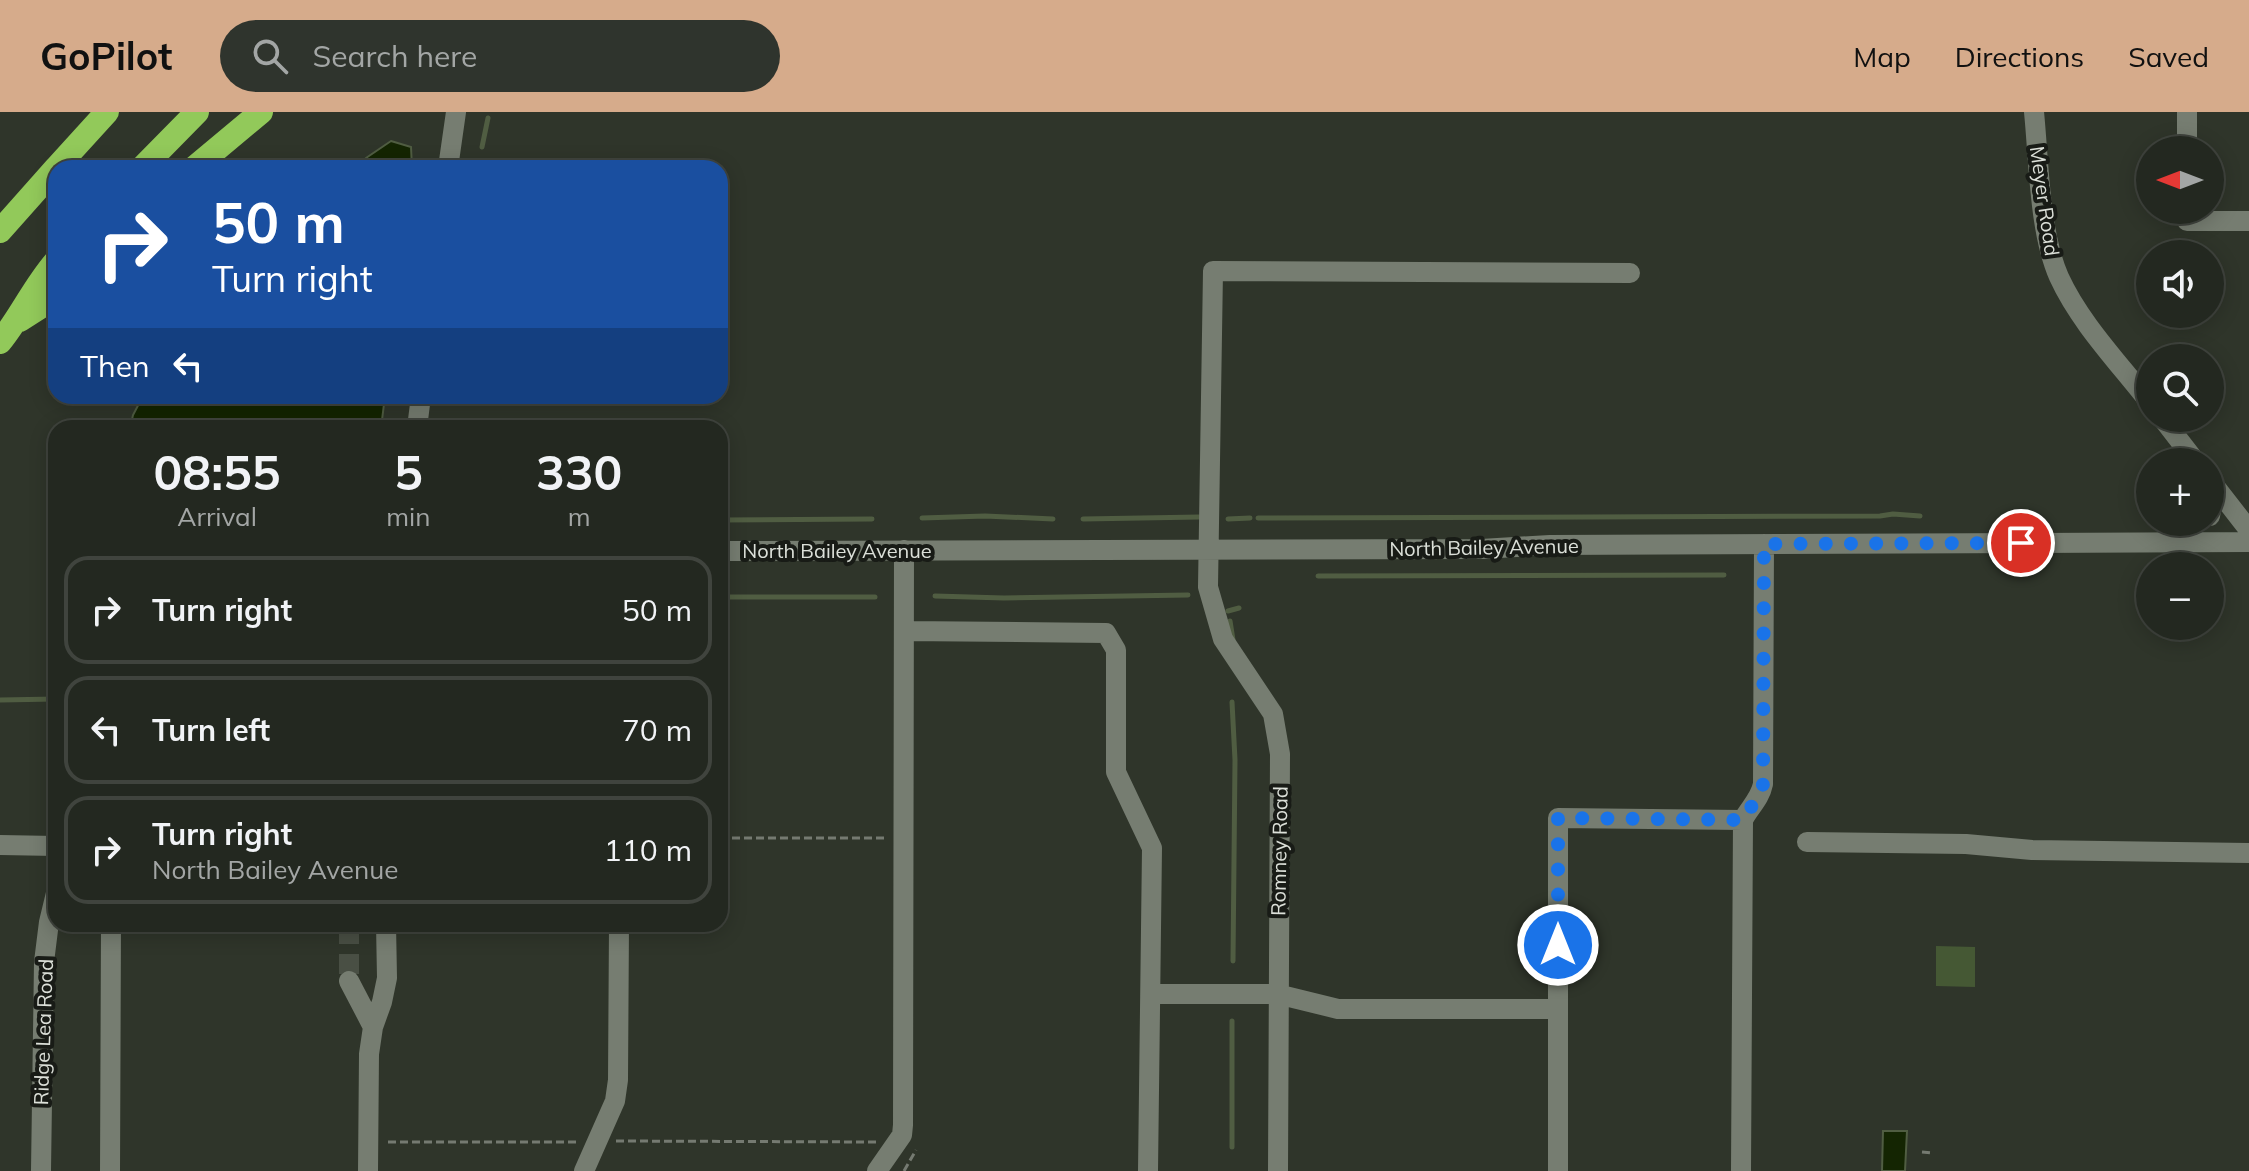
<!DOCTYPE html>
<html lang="en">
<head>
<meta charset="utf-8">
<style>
	:root { --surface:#232820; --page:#2f342d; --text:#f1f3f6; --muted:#a3a6a5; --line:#40443e; --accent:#d6ab8b }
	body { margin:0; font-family:Mulish,sans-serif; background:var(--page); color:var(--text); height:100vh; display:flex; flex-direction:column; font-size:30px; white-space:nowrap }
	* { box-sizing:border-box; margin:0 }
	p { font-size:26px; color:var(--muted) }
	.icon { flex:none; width:44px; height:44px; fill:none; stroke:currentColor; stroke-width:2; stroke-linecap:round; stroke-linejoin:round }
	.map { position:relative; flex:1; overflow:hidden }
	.side { position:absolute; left:48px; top:308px; width:680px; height:512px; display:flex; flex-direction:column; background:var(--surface); border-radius:24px; box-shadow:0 4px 20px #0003,0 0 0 2px var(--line) }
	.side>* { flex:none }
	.banner { position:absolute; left:48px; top:48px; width:680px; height:244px; border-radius:24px; box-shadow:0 4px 20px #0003,0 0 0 2px var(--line); background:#1a4fa0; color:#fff; overflow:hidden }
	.needle { width:52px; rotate:270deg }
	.fabs { position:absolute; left:2136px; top:24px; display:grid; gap:16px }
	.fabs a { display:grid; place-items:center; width:88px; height:88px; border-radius:50%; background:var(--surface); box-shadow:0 4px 20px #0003,0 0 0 2px var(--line); font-size:40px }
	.pin { position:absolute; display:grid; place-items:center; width:68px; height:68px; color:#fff; margin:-34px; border:4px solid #fff; border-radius:50%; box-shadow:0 2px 8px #0007 }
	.me { position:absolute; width:88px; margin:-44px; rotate:0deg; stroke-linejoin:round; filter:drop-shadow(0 0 6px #0008) }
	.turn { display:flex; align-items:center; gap:28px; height:168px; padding:0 32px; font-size:36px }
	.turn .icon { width:104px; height:104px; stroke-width:2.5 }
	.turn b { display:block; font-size:56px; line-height:68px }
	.then { display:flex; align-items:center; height:76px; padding:0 32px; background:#0003; gap:16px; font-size:30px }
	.eta { display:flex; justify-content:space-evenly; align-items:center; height:136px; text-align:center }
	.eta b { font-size:48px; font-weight:700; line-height:56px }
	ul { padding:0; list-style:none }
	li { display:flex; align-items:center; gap:24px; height:108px; margin:0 16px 12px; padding:0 16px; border:4px solid var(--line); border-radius:24px }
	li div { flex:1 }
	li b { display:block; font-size:30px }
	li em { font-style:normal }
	header { display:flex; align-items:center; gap:48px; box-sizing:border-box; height:112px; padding:0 40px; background:var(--accent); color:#111 }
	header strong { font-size:38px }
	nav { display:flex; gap:44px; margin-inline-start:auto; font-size:28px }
	.search { width:560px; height:72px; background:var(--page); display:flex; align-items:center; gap:20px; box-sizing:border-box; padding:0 28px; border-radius:44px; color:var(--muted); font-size:30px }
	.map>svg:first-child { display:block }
	.green { fill:#455834 }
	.water { fill:#142502; stroke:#505d42; stroke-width:2 }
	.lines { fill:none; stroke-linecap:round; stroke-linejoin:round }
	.stream { stroke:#505d42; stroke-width:5 }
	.minor-tunnel { stroke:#494f44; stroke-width:20; stroke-dasharray:20 10; stroke-linecap:butt }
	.path { stroke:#757a71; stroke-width:3; stroke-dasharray:8 4; stroke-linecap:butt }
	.minor { stroke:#767d71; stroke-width:20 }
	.highway { stroke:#92c95a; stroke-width:24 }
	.route { stroke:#1a73e8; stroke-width:14; stroke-dasharray:0 25.2 }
	.labels { text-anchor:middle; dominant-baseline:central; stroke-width:8; stroke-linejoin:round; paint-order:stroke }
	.street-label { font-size:20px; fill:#dce0d9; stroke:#181b16 }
</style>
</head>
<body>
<header>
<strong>GoPilot</strong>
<div class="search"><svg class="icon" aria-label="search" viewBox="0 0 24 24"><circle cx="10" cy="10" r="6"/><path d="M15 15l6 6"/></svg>Search here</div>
<nav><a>Map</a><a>Directions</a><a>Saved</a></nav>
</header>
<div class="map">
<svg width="2249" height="1059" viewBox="0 0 2249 1059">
	<rect width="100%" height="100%" fill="#2f352a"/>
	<path class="green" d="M1936,834L1975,835V875L1936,874Z"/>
	<path class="water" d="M391,29L411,35L412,56H356L366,46Z
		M143,284H385L381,316H130L133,303Z
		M1883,1019H1907L1905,1059H1882Z"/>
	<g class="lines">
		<path class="stream" d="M482,35L488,6
			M922,406L985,404L1053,407
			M1258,406L1880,404L1893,402L1920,404
			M1083,407L1199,405
			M1228,407L1250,406
			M720,408L872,407
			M1318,464L1724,463
			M935,484L1004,486L1188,483
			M720,485H875
			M1228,499L1239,496
			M1230,509L1233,528
			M0,588L56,587
			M1232,590L1235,648L1233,849
			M1232,909V1035"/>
		<path class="minor-tunnel" d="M349,812V869"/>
		<path class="path" d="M720,726H887
			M616,1029L876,1030
			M388,1030H577
			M1922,1040L1933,1041
			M904,1059L916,1038"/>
		<path class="minor" d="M2034,0C2039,49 2039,120 2059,165C2080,211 2119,251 2150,291
			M2187,38V0
			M448,56L456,0
			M2187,98V109H2249
			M2162,306L2196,350
			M417,316L421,284
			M2210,368L2249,418
			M2210,404L2213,387V371
			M720,439L1481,437L1550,433L2249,430
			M905,519L1106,521L1116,538V660L1152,736L1148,1059
			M1807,730L1966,732L2032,738L2249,741
			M0,733L56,734
			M349,869L373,915
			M1151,882H1277L1338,897H1558
			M41,1059L44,850L49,810L56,781
			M110,1059L111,812
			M368,1059L369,942L373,915L382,890L387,866L386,812
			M584,1059L615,989L618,968L619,812
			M877,1059L902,1023L903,1013L904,438
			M1278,1059L1280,642L1273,602L1223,527L1208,475L1213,159L1630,161
			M1558,1059V706L1743,708
			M1741,1059L1743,708C1750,695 1760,687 1763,672L1764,432"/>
		<path class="highway" d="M56,56L107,0
			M142,56L197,0
			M194,56L261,0
			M0,119L56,56
			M20,208L56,185
			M0,230C21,204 34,174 56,149"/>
	</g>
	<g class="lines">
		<path class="route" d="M1558,833V706L1743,708C1750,694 1760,687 1763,672L1764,432L2021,431"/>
	</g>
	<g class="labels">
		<g class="street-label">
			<text transform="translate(2045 89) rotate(82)">Meyer Road</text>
			<text transform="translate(1484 435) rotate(-1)">North Bailey Avenue</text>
			<text x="837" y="438">North Bailey Avenue</text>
			<text transform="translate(1279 739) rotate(-89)">Romney Road</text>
			<text transform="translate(43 920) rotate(-88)">Ridge Lea Road</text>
		</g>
	</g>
</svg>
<div class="fabs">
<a><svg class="needle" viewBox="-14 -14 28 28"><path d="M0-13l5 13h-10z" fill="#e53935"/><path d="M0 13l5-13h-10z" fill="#a3a6a5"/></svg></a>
<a><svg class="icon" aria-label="sound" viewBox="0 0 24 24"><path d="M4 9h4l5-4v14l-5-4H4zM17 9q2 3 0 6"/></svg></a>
<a><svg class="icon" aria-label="search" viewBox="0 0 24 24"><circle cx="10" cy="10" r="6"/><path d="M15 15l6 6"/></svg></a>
<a>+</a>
<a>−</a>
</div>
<div class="pin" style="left:2021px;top:431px;background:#d93025"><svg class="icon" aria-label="arrive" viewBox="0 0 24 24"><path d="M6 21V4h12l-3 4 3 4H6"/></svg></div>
<svg class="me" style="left:1558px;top:833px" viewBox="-20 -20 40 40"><circle r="17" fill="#1a73e8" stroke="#fff" stroke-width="3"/><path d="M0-11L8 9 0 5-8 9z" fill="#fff"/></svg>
<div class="banner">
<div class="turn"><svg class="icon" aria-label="right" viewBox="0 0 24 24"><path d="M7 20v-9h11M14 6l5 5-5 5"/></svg><div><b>50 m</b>Turn right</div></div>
<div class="then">Then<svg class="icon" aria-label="left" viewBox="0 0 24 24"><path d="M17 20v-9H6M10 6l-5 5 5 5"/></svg></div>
</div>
<section class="side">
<div class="eta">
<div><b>08:55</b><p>Arrival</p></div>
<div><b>5</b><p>min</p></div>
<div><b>330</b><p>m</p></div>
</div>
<ul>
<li><svg class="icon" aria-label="right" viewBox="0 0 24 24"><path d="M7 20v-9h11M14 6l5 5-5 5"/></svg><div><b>Turn right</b></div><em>50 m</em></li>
<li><svg class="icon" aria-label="left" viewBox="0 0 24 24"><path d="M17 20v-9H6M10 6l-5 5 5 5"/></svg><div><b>Turn left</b></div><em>70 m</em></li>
<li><svg class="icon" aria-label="right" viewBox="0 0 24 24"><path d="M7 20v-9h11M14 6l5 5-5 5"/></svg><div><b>Turn right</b><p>North Bailey Avenue</p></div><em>110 m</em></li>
</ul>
</section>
</div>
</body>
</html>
